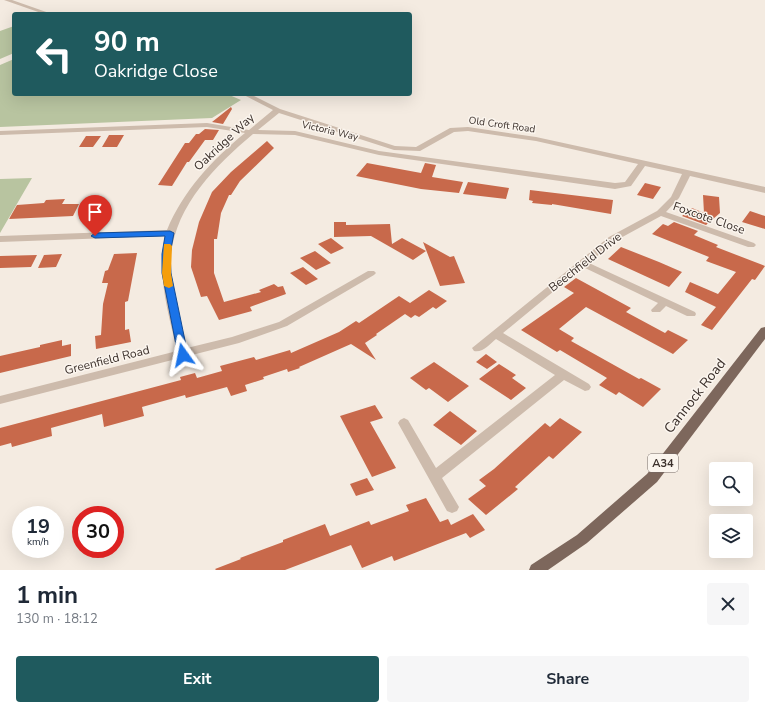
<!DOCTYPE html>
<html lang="en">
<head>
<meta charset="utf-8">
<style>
	:root { --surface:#fff; --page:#f6f6f7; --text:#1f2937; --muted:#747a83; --accent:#1f5a5e }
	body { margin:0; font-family:"Nunito Sans",sans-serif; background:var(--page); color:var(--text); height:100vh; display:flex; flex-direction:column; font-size:15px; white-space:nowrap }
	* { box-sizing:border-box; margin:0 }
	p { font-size:13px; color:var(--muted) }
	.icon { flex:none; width:22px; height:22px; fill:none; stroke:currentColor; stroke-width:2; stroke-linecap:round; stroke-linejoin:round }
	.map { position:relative; height:570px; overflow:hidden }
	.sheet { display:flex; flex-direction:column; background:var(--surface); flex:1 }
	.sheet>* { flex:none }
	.banner { position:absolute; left:12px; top:12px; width:400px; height:84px; border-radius:4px; box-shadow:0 4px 16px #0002; background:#1f5a5e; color:#fff; overflow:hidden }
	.tools { position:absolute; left:709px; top:462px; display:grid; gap:8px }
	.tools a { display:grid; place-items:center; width:44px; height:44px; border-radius:4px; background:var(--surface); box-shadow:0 4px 16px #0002; font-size:20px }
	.speed { position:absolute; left:12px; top:506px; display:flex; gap:8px; font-size:20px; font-weight:700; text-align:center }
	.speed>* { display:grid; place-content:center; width:52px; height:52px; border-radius:50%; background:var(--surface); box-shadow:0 4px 16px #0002; line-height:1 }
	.speed small { font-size:10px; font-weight:400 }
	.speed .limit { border:6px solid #d22; background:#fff; color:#111 }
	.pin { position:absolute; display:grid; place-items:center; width:34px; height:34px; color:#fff; margin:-41px -17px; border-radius:50% 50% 50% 0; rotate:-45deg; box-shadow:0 0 4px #0007 }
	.pin .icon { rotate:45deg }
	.me { position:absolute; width:44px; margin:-22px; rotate:348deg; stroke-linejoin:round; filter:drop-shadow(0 0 3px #0008) }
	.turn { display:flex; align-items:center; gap:14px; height:84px; padding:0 16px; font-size:18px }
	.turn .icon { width:52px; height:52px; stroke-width:2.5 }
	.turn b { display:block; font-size:28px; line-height:34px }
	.round { display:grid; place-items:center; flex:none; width:42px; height:42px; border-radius:4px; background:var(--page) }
	.head { display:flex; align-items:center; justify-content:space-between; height:68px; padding:0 16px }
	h1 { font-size:24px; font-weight:700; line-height:30px }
	.button { display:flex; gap:8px; margin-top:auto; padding:8px 16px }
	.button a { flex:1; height:46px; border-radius:4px; background:var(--accent); color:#fff; font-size:16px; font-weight:700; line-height:46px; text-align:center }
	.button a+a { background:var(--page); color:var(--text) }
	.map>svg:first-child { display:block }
	.green { fill:#b8c4a0 }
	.building { fill:#c8694b }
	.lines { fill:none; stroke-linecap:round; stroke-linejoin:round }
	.minor { fill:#cdbbac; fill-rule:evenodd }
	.major { fill:#7d675c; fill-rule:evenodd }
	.route { fill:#1a73e8; stroke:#114b97 }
	.slow { fill:#f59e0b }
	.labels { text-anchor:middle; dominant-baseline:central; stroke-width:3; stroke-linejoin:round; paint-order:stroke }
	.far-street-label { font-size:10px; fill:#3b302b; stroke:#fbf5ee }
	.shield { fill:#fbf5ee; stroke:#756b66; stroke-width:1 }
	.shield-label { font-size:11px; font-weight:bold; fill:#3b302b }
	.street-label { font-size:12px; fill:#3b302b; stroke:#fbf5ee }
	.near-street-label { font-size:14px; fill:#3b302b; stroke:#fbf5ee }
</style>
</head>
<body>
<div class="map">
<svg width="765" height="570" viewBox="0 0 765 570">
	<rect width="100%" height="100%" fill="#f4ebe1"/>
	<path class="green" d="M14,26V53L0,59V31Z
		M14,59V94H227L241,100L212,118L0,127V65Z
		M32,178L0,233V179Z"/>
	<path class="building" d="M231,107L232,109L223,124L212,122Z
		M205,129L219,130L213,140H205L189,162H187L172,186L158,185L185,143H189L196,134H199Z
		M109,135H124L117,147H102Z
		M86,136H101L93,147H79Z
		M267,141L274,148L240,181L231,195H229L221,213L217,239H214V273L224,302L261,292L259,290L274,284L278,287L283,286L286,294L250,307L252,311L219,320L207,296L201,297L191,267L192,250L199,222L212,192L231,172Z
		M367,163L421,173L425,163L436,165L432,177L463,182L459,193L421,189L356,176Z
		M468,182L509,188L506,199L463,194Z
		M645,183L661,187L653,199L637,195Z
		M530,190L613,200L611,214L552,204V205L532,203L533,201L529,200Z
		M703,195L719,197L720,213L706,225L682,216L692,208L704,213Z
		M65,199L62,204H79L73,216L9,219L17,205L44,203L46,200Z
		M750,211L765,216V229L742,222Z
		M334,222H346V225L390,224L392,244L402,238L426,251L413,260L371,236L334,237Z
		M674,222L698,231L694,235L718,245L716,247L765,266L755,280L752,279L712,330L701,325L716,307L685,292L690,282L718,294L736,272L706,261L709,257L652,234L663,224L668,226Z
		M331,238L344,248L331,254L318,244Z
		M423,242L450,257L454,256L465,283L440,286Z
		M621,247L659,262L682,272L669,287L608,259Z
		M315,251L331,263L316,270L300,258Z
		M137,253L128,301L125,302V330L129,329L131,342L96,349L95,336L101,335L103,304L108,283H102L105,271L108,270L114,254Z
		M62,254L56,267L38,268L44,255Z
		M37,255L31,267L0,268V256Z
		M303,267L318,279L306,285L290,273Z
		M576,278L631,308L626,312L665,333L668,330L688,340L673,354L586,307L559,329L574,338L571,341L639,379L641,378L661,389L643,407L619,392L616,395L599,385L607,378L560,350L557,352L521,330L574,293L564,287Z
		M429,290L447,301L436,309L433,307L419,317L415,315L411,318L405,314L376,334L377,335L365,343L376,360L351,344L299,367L300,368L288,372L287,369L263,377L264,379L245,385L247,391L231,396L227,387L186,398L185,395L142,407L144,416L104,427L102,414L51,428L52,436L12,447L11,443L0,446V428L181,380L180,377L195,373L197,378L222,371L220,366L254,357L256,360L290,350L291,353L339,332L356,321L359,323L399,296L410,303Z
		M62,340V346L71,344V356L0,373V356L40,347V345Z
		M486,354L497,362L487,369L476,362Z
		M434,362L469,386L448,402L429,388L426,390L410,378Z
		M499,364L516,375L512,378L526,388L511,400L479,379Z
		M375,405L383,418L370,422L396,468L372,477L340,416Z
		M450,411L477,431L461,445L433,425Z
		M560,418L582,432L553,459L549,456L515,487L518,489L486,515L468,499L486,486L479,480L494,469L545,423L550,427Z
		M367,478L374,490L356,496L350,484Z
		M426,498L440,522L448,519L451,525L473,514L485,530L470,538L466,533L394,561L392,556L362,568L351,545L285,570H216L215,569L241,559L240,558L283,542V540L325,524L330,536L369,521L371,525L409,511L406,505Z"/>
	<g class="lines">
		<path class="minor" d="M4,0H12L52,14H44Z
			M242,94H250L280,109L395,146L416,147L450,128L468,127L536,137L765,187V193L690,176L679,198L666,212L754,243L756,245L754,247H748L661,216L615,241L589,263L695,312L696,314L695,316H687L666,306L660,312H652L651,310L658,303L583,267L503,333L589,384L591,387L589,390L585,391L564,380L442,478L459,507L457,511L452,513L447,511L398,423L400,420L404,418L408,420L436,468L555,375L496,339C490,344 483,353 474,351L472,348L609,237L657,211L671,197L682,174L645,166L631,186L615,189L379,155L295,135L253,134C216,165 176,205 171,255C168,286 180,319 187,348L232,337L279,322L368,271H374L376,273L374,275L287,326L239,343L188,356L183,359L180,358L0,404V396L177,351C168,311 157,278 165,236L0,242V236L167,230C183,191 212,160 245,133L207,127L0,135V131L207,123L249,130L273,110ZM279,113L394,150L420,151L454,132L468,131L536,141L638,164L625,182L615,183L379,151L295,131L258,130Z"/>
		<path class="major" d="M765,327V339L657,482L587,543L548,570H529L531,565L577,535L647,474L761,328Z"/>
	</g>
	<path class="route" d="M170,231L174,233L170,254L171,273L188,355L183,358L178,355L162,273V254L165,236L95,238L91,236L95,233Z"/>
	<path class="slow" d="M164,244H170L172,246L171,273L173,286L169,288L164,286L162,273Z"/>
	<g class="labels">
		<g class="far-street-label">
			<text transform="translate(502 125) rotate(8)">Old Croft Road</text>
			<text transform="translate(330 131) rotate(13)">Victoria Way</text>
		</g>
		<rect class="shield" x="648" y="454" width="30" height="18" rx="3"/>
		<g class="shield-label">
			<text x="663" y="463">A34</text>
		</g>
		<g class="street-label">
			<text transform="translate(224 142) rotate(-43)">Oakridge Way</text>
			<text transform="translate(709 218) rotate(19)">Foxcote Close</text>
			<text transform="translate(585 262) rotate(-38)">Beechfield Drive</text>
			<text transform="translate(107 360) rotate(-14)">Greenfield Road</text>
		</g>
		<g class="near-street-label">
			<text transform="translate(695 396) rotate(-52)">Cannock Road</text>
		</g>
	</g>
</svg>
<div class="tools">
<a><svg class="icon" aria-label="search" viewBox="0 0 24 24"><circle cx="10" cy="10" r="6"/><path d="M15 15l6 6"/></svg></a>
<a><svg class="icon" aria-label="layers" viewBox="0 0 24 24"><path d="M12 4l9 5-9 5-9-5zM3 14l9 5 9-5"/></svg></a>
</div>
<div class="speed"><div>19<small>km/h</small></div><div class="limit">30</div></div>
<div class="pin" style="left:95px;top:236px;background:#d93025"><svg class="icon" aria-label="arrive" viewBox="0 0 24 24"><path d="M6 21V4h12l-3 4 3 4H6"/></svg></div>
<svg class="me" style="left:183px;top:355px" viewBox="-20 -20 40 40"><path d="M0-17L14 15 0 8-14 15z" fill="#1a73e8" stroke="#fff" stroke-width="4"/></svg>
<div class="banner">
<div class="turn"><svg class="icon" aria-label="left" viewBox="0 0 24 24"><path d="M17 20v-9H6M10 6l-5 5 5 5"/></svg><div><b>90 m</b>Oakridge Close</div></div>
</div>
</div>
<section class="sheet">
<div class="head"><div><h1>1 min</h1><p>130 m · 18:12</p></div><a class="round"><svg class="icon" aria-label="close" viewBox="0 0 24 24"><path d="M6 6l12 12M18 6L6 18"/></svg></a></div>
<div class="button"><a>Exit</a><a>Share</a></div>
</section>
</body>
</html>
